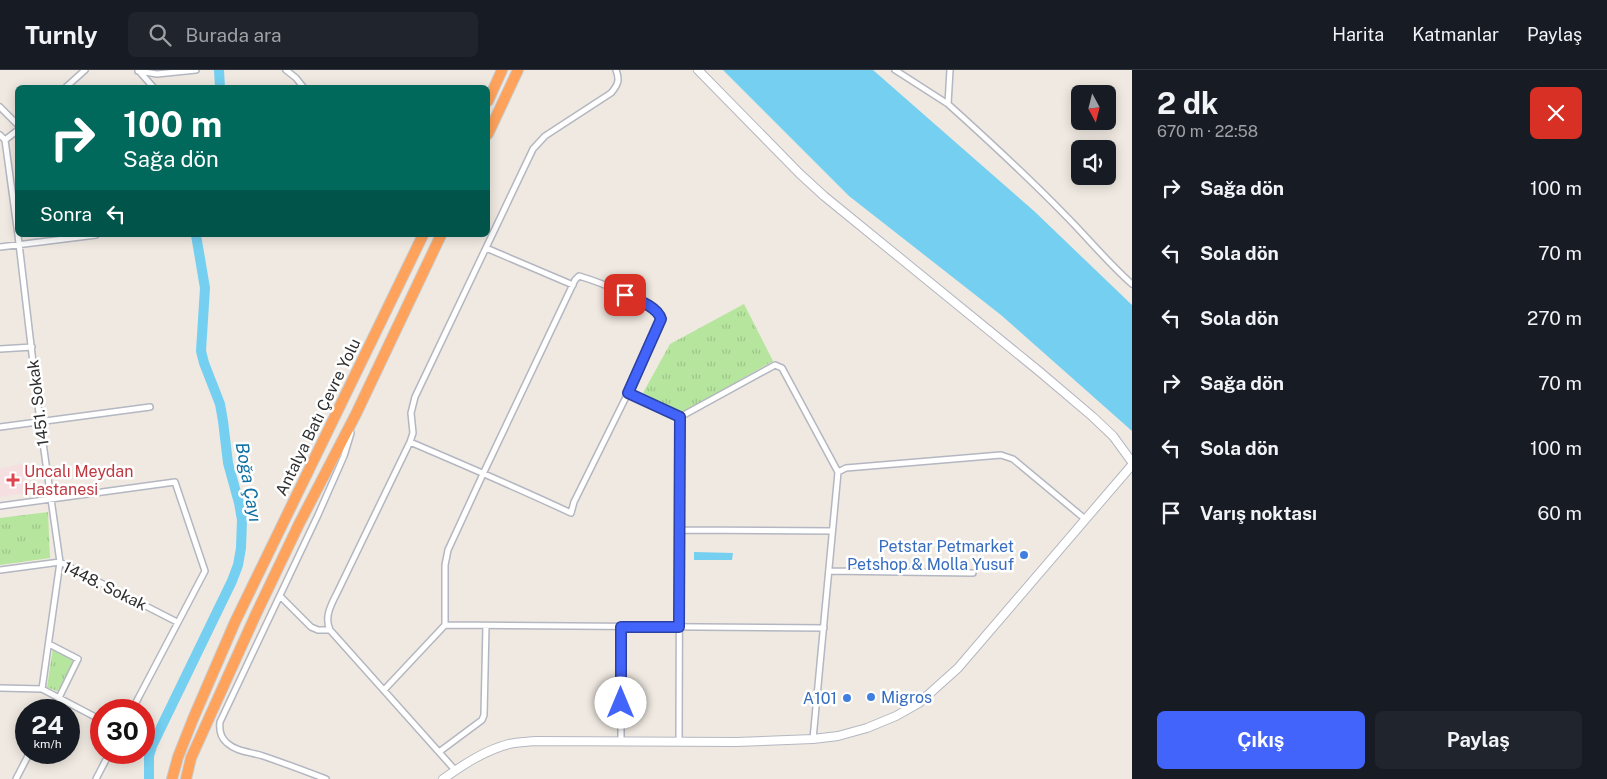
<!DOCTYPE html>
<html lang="tr">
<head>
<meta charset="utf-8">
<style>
	:root { --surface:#171b24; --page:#20242c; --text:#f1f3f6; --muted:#9ea1a6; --line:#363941; --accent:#4264fb }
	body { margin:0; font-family:"Public Sans",sans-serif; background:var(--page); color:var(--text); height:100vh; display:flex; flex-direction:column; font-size:19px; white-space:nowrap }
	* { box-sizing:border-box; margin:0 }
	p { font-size:16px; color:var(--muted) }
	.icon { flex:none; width:28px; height:28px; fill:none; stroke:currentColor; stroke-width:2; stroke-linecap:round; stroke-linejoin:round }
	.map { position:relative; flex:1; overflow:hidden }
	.side { display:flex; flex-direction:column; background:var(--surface); width:475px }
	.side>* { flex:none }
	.guide { position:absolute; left:15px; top:15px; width:475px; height:152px; border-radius:8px; box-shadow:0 2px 12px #0003; background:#00695c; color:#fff; overflow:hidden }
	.needle { width:32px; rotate:173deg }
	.fabs { position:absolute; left:1071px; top:15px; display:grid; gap:10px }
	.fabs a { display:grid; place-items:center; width:45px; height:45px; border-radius:8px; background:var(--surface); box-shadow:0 2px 12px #0003; font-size:25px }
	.speed { position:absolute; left:15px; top:629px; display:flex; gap:10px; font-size:25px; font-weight:700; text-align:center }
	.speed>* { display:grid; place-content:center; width:65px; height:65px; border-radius:50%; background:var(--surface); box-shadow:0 2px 12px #0003; line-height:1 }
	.speed small { font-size:12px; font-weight:400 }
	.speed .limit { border:8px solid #d22; background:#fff; color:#111 }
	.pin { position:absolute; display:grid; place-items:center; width:42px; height:42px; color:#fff; margin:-21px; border-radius:10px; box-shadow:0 2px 8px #0006 }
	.me { position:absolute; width:55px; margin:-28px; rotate:0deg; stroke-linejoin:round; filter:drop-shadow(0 0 4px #0008) }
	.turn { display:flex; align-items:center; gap:18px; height:105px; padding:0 25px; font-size:22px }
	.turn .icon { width:65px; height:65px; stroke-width:2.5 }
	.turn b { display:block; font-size:35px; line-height:42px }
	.then { display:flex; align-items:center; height:48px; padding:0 25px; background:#0003; gap:10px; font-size:19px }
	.round { display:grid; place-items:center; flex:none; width:52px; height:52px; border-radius:8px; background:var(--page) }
	.summary { display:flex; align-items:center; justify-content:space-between; height:85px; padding:0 25px }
	h1 { font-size:30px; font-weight:700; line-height:38px }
	.button { display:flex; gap:10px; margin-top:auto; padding:10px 25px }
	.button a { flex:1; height:58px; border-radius:8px; background:var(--accent); color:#fff; font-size:20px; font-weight:700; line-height:58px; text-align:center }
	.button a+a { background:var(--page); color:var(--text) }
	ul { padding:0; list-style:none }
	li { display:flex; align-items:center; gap:15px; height:65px; padding:0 25px }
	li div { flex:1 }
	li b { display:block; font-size:19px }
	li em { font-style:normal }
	header { display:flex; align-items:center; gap:30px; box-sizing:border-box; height:70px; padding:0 25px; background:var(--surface); border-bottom:1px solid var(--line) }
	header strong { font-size:24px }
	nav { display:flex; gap:28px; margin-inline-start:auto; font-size:18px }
	.search { width:350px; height:45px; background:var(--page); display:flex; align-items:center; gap:12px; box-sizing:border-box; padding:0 18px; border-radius:8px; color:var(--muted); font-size:19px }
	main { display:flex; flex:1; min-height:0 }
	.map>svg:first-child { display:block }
	.medical { fill:#f5dfe0 }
	.grass { fill:url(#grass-tufts) }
	.water { fill:#75cff0 }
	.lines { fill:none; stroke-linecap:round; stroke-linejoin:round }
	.river { stroke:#75cff0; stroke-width:10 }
	.street-casing { stroke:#b4b7c1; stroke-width:8 }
	.secondary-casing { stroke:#b4b7c1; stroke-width:10 }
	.highway-casing { stroke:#c9c9c9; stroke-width:12 }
	.street { stroke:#fff; stroke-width:5 }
	.secondary { stroke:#fff; stroke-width:8 }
	.highway { stroke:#ffa35c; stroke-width:10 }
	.route-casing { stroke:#2b41a3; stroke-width:12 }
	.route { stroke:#4264fb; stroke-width:9 }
	.health-dot { fill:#e0444e; stroke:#fff; stroke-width:2 }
	.shop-dot { fill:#3f7fe0; stroke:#fff; stroke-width:2 }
	.labels { text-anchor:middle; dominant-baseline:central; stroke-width:5; stroke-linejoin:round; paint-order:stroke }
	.street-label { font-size:16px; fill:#2e2e2e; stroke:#fff }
	.health-label { font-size:16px; fill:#be3a42; stroke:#fff; text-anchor:start }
	.shop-label { font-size:16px; fill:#366cbe; stroke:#fff; text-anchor:end }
	.water-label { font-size:18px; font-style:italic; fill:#0d6fa3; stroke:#fff }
</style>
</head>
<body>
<header>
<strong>Turnly</strong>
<div class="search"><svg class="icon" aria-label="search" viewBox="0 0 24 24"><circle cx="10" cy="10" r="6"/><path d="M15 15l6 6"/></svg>Burada ara</div>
<nav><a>Harita</a><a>Katmanlar</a><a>Paylaş</a></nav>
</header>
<main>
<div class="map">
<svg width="1132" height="709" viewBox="0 0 1132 709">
	<defs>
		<pattern id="grass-tufts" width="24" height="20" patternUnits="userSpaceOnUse" patternTransform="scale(1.25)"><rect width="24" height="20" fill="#b6e59e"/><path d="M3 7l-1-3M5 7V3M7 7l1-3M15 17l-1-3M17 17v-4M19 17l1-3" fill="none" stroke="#9dc588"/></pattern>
	</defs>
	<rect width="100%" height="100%" fill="#efe9e1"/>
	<path class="medical" d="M23,394L28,423L0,427V398Z"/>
	<path class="grass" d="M744,234L773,291L682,343L643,323L670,274Z
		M48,442L50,488L0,495V448Z
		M53,578L73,590L61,623L47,617Z"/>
	<path class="water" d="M723,0H873L1034,141L1132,235V361L1001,245L849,126Z
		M694,482L733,483L732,490H694Z"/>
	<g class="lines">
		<path class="river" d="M219,0L220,18
			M149,709V686L152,676L232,511L238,495L241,478L242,450L239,433L228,393L223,351L220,334L204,293L201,281L205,218L196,165"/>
		<g class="street-casing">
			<path id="street" d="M286,0L296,8L304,18
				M895,0L948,34
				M950,0L948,34C988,70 1028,107 1065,145C1088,168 1108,193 1132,214
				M138,1L157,4L196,0
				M139,1L154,18
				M65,18L85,0
				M0,37L18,55
				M0,65L5,70L18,165
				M5,70L18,60
				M18,165L40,352L60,492L42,619
				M0,177L96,165
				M486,178L573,215
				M0,279L32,277
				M628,323L680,347L679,672
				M680,347L775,295L782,298L838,402
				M0,357L150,337
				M0,436L175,412L205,501L132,640
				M680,460L832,461
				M0,500L60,492L177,552
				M829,501L973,503
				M280,526L311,557L318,560H330
				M445,555L824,558
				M49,574L78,589L53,640
				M0,618L42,619L101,650
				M384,620L445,555V495L448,480L483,404L575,210L579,206C596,211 656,233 661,249L628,323L574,432L571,443C518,418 464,395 410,372
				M813,669L838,402L846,398L1001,385L1013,389L1085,449
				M621,672V557
				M439,682L482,650L484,645L486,556
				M455,700L330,560C324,547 331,535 337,523L410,372L413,363L411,343L415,327L533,79L545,66L611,23C618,15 620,10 616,0
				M16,709L30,682
				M96,709L110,682
				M326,709C305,701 284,693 263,686C251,682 237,682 227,673C220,667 219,660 220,652L318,445L344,386L351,363"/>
		</g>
		<g class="secondary-casing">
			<path id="secondary" d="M698,0L800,104L824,126L1040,302L1093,347L1113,366L1132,392
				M443,709C463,695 485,680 509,674C518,672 527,672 536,671L736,672L813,669L838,666L867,658L896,646L919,633L958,598L1132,395"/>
		</g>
		<g class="highway-casing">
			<path id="highway" d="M488,31L502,0
				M488,64L518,0
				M172,709L178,687L193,649L235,552L423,165
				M186,709L191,688L256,544L299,454L356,344L441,165"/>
		</g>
		<use href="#street" class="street"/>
		<use href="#secondary" class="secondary"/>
		<use href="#highway" class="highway"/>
	</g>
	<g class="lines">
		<g class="route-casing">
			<path id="route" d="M621,633V557H679L680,347L628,323L661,249C657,236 637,230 625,225"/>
		</g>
		<use href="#route" class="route"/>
	</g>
	<path class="health-dot" d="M10.5 402.5h5v5h5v5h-5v5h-5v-5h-5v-5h5z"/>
	<g class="shop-dot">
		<circle cx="1024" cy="485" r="5"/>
		<circle cx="871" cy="627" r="5"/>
		<circle cx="847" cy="628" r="5"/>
	</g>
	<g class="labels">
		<g class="street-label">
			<text transform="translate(38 333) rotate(-97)">1451. Sokak</text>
			<text transform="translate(318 347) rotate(-64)">Antalya Batı Çevre Yolu</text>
			<text transform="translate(105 516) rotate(26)">1448. Sokak</text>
		</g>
		<g class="health-label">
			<text x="24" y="401">Uncalı Meydan<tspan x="24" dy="18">Hastanesi</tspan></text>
		</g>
		<g class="shop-label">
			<text x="1014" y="476">Petstar Petmarket<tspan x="1014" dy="18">Petshop &amp; Molla Yusuf</tspan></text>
			<text x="881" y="627" text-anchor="start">Migros</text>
			<text x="837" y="628">A101</text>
		</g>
		<g class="water-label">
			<text transform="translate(249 412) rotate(80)">Boğa Çayı</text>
		</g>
	</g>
</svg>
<div class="fabs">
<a><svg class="needle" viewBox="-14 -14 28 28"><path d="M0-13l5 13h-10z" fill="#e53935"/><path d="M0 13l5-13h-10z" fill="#9ea1a6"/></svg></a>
<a><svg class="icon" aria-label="sound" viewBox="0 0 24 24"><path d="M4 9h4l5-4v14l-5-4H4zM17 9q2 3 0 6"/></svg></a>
</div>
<div class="speed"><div>24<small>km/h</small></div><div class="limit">30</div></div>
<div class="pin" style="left:625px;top:225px;background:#d93025"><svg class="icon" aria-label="arrive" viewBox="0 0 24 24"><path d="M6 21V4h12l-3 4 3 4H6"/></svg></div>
<svg class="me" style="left:621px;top:633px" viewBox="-20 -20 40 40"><circle r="19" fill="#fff"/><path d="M0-13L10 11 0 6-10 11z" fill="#4264fb"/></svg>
<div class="guide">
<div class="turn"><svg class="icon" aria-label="right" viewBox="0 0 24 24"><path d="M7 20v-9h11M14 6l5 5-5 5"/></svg><div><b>100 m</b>Sağa dön</div></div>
<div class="then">Sonra<svg class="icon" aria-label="left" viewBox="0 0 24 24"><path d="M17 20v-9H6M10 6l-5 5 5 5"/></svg></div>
</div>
</div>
<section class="side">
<div class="summary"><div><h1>2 dk</h1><p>670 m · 22:58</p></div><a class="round" style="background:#d93025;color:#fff"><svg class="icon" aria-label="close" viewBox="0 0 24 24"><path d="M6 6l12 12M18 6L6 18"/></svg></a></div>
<ul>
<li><svg class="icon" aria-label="right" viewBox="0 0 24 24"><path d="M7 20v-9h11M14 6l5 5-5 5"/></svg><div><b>Sağa dön</b></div><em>100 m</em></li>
<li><svg class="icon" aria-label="left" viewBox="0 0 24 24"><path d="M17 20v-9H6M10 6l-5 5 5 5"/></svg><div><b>Sola dön</b></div><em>70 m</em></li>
<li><svg class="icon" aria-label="left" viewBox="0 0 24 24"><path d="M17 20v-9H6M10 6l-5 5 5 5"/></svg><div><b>Sola dön</b></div><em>270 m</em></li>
<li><svg class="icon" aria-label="right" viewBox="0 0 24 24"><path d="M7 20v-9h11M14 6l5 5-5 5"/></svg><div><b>Sağa dön</b></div><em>70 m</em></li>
<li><svg class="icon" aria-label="left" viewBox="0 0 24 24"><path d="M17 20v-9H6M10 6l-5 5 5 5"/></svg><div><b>Sola dön</b></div><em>100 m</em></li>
<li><svg class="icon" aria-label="arrive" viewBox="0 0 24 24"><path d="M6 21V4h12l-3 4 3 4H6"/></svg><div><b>Varış noktası</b></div><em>60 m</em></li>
</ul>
<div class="button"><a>Çıkış</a><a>Paylaş</a></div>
</section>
</main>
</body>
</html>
